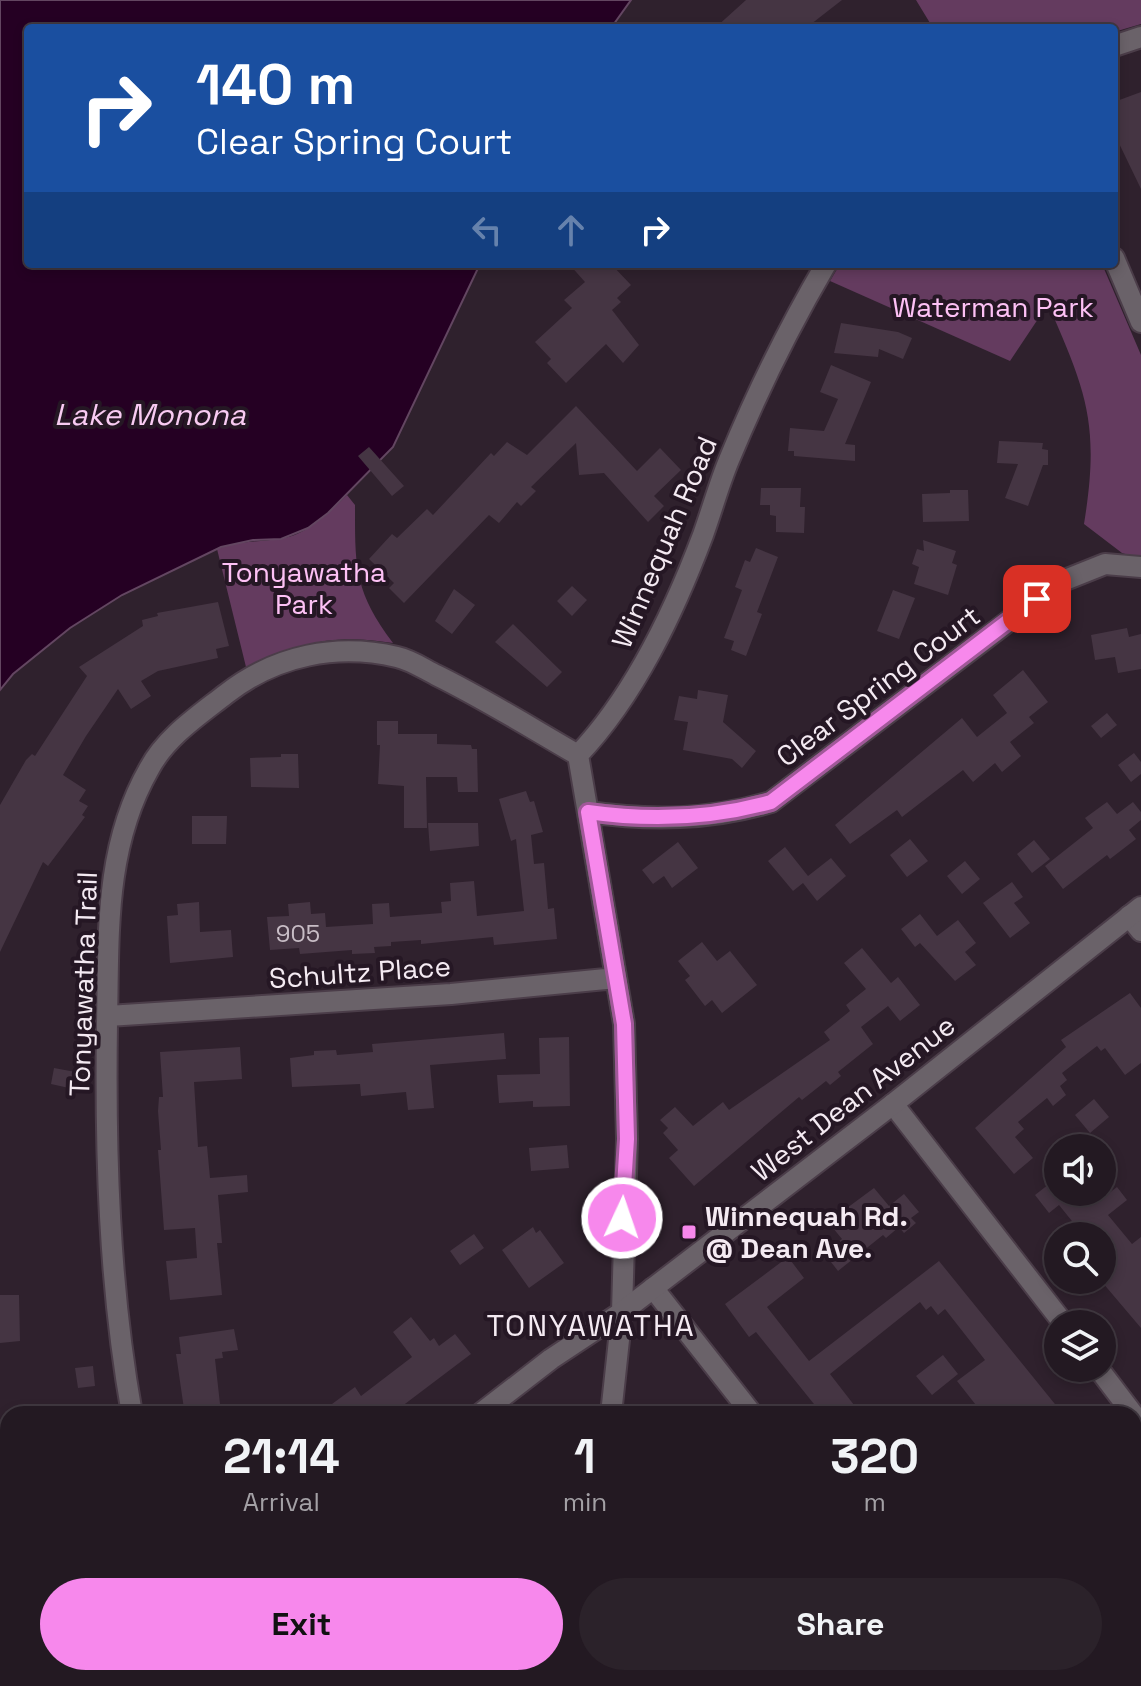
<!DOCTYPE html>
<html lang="en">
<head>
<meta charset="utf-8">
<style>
	:root { --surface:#231922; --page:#2b222a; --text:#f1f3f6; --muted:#a3a0a5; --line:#403840; --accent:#f788ec }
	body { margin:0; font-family:"Space Grotesk",sans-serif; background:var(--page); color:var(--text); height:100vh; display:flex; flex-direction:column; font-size:30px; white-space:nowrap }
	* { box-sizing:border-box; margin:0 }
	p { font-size:26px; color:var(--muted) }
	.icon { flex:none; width:44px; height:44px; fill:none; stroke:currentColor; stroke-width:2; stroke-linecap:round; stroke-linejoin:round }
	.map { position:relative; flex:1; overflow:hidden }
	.panel { position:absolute; left:0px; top:1406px; width:1142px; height:280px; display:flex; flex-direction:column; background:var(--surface); border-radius:24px 24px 0 0; box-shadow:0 4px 12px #0003,0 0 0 2px var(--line) }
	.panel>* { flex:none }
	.top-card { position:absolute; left:24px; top:24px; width:1094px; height:244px; border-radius:8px; box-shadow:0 4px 12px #0003,0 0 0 2px var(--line); background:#1a4fa0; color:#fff; overflow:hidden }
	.tools { position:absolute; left:1044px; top:1134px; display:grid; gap:16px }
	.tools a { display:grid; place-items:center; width:72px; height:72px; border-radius:50%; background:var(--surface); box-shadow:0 4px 12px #0003,0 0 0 2px var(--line); font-size:40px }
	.pin { position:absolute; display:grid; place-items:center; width:68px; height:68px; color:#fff; margin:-34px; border-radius:16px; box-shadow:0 4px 12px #0006 }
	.me { position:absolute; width:88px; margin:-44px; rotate:3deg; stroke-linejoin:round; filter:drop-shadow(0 0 6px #0008) }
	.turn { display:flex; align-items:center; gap:28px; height:168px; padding:0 40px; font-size:36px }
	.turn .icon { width:104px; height:104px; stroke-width:2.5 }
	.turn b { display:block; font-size:56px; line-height:68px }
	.lanes { display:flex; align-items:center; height:76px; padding:0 40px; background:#0003; justify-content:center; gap:40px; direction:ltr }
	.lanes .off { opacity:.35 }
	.eta { display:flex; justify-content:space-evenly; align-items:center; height:136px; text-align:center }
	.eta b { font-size:48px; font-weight:600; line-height:56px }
	.button { display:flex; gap:16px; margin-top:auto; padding:16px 40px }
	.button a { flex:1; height:92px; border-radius:48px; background:var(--accent); color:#111; font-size:32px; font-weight:600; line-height:92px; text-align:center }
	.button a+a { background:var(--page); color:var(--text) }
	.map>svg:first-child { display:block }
	.green { fill:#643b5f }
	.water { fill:#250023; stroke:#634661; stroke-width:2 }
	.building { fill:#453543 }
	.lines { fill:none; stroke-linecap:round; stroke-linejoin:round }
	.minor-casing { stroke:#4b3d49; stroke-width:24 }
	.tertiary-casing { stroke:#4b3d49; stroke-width:24 }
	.minor { stroke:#6a6269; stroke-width:20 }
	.tertiary { stroke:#6a6269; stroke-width:20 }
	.route-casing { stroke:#a15899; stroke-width:20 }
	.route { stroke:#f788ec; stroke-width:14 }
	.poi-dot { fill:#f788ec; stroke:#251724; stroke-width:3 }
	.labels { text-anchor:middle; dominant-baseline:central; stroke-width:8; stroke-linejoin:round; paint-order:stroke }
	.number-label { font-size:24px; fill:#c8bdc6 }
	.park-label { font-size:28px; fill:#fdc1f5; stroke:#251724 }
	.street-label { font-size:28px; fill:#f4eaf2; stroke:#251724 }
	.poi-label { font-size:28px; font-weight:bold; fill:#f4eaf2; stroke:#251724; text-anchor:start }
	.water-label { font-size:30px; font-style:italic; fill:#f8cbf2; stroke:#251724 }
	.neighbourhood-label { font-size:30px; letter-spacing:2px; fill:#f4eaf2; stroke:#251724 }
</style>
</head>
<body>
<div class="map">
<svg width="1141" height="1686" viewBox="0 0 1141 1686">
	<rect width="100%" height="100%" fill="#2f212d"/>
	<path class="green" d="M916,0H1141V24L1114,32V28H933Z
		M840,264H1102L1141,355V559L1122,553L1084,524C1100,425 1087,393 1048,304L1010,361L830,281Z
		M347,495L355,505C355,567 354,591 393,643C333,633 300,643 246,667L217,549C238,541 258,542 279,539C306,536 328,513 347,495Z"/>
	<path class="water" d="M0,0H631L611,28H28V264H480L393,447L328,513L308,528L281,539L253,540L221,547L122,595L70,628L13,674L0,690Z"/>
	<path class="building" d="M746,0H842L806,28H715Z
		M1141,92V189L1114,133V102Z
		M569,264H611L631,285L617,298L621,302L612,310L639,345L623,363L606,344L566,383L547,363L551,359L535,342L572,308L564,300L585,282Z
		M841,323L898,332L912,338L903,359L879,349L878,357L834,353Z
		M831,365L871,382L845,444L855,445V461L794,456V451H788L790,428L824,431L838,399L820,392Z
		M576,406L637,471L660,448L681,470L654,496L664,506L648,522L604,473L579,475L576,443L531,487L536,491L521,506L517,502L499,523L489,515L404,603L389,588L394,583L369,559L392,534L397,538L427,509L433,515L491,453L494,456L507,442L527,455Z
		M999,441L1043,443L1042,449L1048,450V465H1043L1028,506L1005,498L1018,464L997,463Z
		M369,447L404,486L392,496L358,456Z
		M761,488H801L800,507H805L804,533L776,532V516L770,515V505H760Z
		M950,490H968L969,521L923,522L922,494L950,493Z
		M923,540L956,551L952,563L957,565L948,595L914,584L919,567L912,564L917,549L924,551Z
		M756,548L778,557L757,612L762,614L746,656L731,650L734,641L724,638L742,590L735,587L745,560L750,562Z
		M572,586L587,600L572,616L557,601Z
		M454,589L475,605L452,634L435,621Z
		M893,590L915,598L899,639L877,631Z
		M218,602L229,646L216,649L218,658L158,671L141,681L151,696L131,709L118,689L86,736L63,775L86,790L79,801L88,806L82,815L85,817L48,866L43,862L0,952V805L26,760L32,754L35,756L87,676L79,667L143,626L142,620L158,616L157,613Z
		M513,624L562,672L547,687L495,642Z
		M1127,628L1129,637L1141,634V669L1118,673L1115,657L1095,660L1091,635Z
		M1023,670L1048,702L1029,717L1034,723L1010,742L1021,756L1002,772L995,763L973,782L963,770L902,817L897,810L850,844L835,825L962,718L977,737L1007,713L993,695Z
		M698,690L728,695L723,722L756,751L742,768L732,759L683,750L688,722L674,720L679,696L697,699Z
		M1107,713L1117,725L1101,738L1091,726Z
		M377,721H398V734H437V744L471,745L472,749H477L478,792H458L457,777H426L427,828H404V786L378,784L380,745H377Z
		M1134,753L1141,762V774L1131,782L1118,765Z
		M281,754H298L299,788L251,787L250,758L281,757Z
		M526,791L530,802L534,801L543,832L531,835L534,864L544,863L548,909L554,908L557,939L494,945L493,937L421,944V940L391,942V946L374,947L375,953L352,954V950L300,954L299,948L270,950L267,917L289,916L288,904L310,902L311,914L325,913L326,927L373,924L372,904L389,903L390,917L442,913L441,902L451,901L450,883L474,881L477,916L524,911L516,839L511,841L499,799Z
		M1107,802L1117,814L1133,802L1141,812V820L1129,830L1136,839L1110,859L1107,855L1063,889L1045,866L1093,828L1085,818Z
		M192,816H227L226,844H192Z
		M428,823H478L479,846L430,851Z
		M910,839L928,861L907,877L890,855Z
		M1034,840L1050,859L1032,873L1017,854Z
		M678,842L698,868L672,888L664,876L653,884L642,870Z
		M785,847L808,876L831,858L846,876L817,901L803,883L793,891L768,861Z
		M965,861L980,879L962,894L947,876Z
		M1012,882L1023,897L1014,903L1030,923L1010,938L983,903Z
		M199,902L200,932L231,930L233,957L170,963L167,916L178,915L177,904Z
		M920,914L937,936L958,920L976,943L965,952L976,965L955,981L920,943L915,947L901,929Z
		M702,942L717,961L730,951L757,985L722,1013L712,1000L705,1006L685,980L690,976L678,961Z
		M862,948L891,983L898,977L920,1005L900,1021L888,1006L861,1027L873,1044L838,1072L841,1076L830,1085L826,1081L802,1100L799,1097L694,1186L669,1158L678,1150L663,1133L668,1128L660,1120L675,1107L693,1126L723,1102L729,1110L830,1040L824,1032L850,1011L846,1005L866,989L844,963Z
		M1130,993L1141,1008V1063L1125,1075L1105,1048L1101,1051L1097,1046L1062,1073L1067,1080L1060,1086L1066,1095L1053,1106L1047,1098L1018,1122L1024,1129L1015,1137L1033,1158L1014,1174L975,1128L1066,1047L1061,1040Z
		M504,1033L506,1059L430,1065L434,1108L408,1110L406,1092L361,1096L360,1084L292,1087L290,1058L314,1055V1051L336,1050L337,1055L373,1052L372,1044Z
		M569,1037L570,1106L533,1107V1101L499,1103L497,1075L540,1074L539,1038Z
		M240,1047L242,1079L194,1082L198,1147L207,1146L210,1178L247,1175L248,1192L218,1195L222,1243H217L222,1295L170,1300L166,1261L197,1258L195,1228L164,1230L158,1150H161L158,1111L159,1097H163L160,1052Z
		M54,1068L81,1073L78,1090L51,1084Z
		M1094,1099L1109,1117L1090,1133L1075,1115Z
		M567,1145L569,1168L531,1171L529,1148Z
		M1058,1177V1192H1087L1096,1203L1117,1187L1127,1200L1108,1215L1132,1244L1141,1237V1328L1102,1282V1236H1084L1059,1205L1049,1213L1035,1195Z
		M874,1188L889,1206L904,1194L919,1212L911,1218L916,1223L904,1233L899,1227L886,1238L883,1235L838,1271L824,1253L842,1239L828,1222Z
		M533,1227L536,1233L540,1230L564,1263L529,1288L502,1250Z
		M474,1234L484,1248L460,1265L450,1251Z
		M788,1257L804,1278L767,1307L809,1361L939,1261L1063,1414H983L957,1381L985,1360L945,1309L938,1315L931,1306L926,1310L920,1302L830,1374L861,1414H822L756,1332L749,1337L725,1304Z
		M0,1295H19L20,1341L0,1343Z
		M411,1317L430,1341L434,1338L439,1346L455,1334L471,1354L393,1413L386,1405L374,1414H339L332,1404L355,1387L361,1396L412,1357L393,1332Z
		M234,1329L238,1350L222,1352L223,1358L215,1359L220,1404L184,1409L176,1354H181L179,1337Z
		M943,1355L958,1374L932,1395L916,1376Z
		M93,1366L95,1386L78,1388L75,1368Z"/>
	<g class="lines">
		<g class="minor-casing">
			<path id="minor" d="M1114,46L1141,37
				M1114,258L1141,322
				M588,812C651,821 710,820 771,802L1060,582L1105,564L1141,567
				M1129,916L1141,931
				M108,1016L451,994L616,978
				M893,1104L1064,1324
				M653,1288L752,1414
				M1098,1368L1133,1414
				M132,1414C109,1286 105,1152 107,1022C109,935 104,848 149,769C166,737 198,716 226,694C276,655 337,643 397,657C411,660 424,669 436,675C485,699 531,728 578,755
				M480,1414L551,1359L622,1312L627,1139L624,1024L578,755C635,695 674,612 703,535C712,510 719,484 729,460C757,392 789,327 826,264
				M192,1678L194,1686
				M958,1678L965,1686"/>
		</g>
		<g class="tertiary-casing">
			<path id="tertiary" d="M611,1414L622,1312L893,1104L1141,907
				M580,1686L581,1678"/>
		</g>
		<use href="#minor" class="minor"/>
		<use href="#tertiary" class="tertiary"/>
	</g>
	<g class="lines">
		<g class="route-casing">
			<path id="route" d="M622,1218L627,1139L624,1024L588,812C651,821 710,819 771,802L1037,599"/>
		</g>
		<use href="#route" class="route"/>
	</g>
	<rect class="poi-dot" x="681" y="1224" width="16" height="16" rx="4"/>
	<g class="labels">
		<g class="number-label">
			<text x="298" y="933">905</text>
		</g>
		<g class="park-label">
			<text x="993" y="307">Waterman Park</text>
			<text x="304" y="572">Tonyawatha<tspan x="304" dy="32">Park</tspan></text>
		</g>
		<g class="street-label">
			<text transform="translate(664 542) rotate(-67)">Winnequah Road</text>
			<text transform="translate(878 686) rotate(-37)">Clear Spring Court</text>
			<text transform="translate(360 972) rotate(-4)">Schultz Place</text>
			<text transform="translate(83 984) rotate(-88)">Tonyawatha Trail</text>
			<text transform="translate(853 1098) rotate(-38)">West Dean Avenue</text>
		</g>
		<g class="poi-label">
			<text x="705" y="1216">Winnequah Rd.<tspan x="705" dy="32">@ Dean Ave.</tspan></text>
		</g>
		<g class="water-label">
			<text x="150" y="414">Lake Monona</text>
		</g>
		<g class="neighbourhood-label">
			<text x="591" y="1325">TONYAWATHA</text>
		</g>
	</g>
</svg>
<div class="tools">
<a><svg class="icon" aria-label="sound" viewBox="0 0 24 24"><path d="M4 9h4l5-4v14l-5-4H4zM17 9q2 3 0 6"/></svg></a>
<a><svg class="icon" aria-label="search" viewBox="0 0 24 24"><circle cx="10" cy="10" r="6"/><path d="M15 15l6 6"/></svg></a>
<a><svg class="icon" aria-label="layers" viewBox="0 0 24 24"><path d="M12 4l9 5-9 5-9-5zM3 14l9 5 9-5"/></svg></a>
</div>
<div class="pin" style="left:1037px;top:599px;background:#d93025"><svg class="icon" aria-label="arrive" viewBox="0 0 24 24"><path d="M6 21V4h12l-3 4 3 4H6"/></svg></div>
<svg class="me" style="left:622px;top:1218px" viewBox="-20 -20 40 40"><circle r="17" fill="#f788ec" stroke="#fff" stroke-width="3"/><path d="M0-11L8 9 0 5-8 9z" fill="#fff"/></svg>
<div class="top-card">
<div class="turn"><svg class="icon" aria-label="right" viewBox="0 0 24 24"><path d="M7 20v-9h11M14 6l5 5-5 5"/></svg><div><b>140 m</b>Clear Spring Court</div></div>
<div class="lanes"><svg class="icon off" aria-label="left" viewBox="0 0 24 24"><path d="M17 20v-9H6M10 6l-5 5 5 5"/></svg><svg class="icon off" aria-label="ahead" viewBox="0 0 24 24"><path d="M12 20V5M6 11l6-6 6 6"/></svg><svg class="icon" aria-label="right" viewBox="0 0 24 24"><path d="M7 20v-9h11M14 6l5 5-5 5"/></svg></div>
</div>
<section class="panel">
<div class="eta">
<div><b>21:14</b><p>Arrival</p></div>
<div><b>1</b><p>min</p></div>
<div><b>320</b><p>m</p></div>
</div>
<div class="button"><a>Exit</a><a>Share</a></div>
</section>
</div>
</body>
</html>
